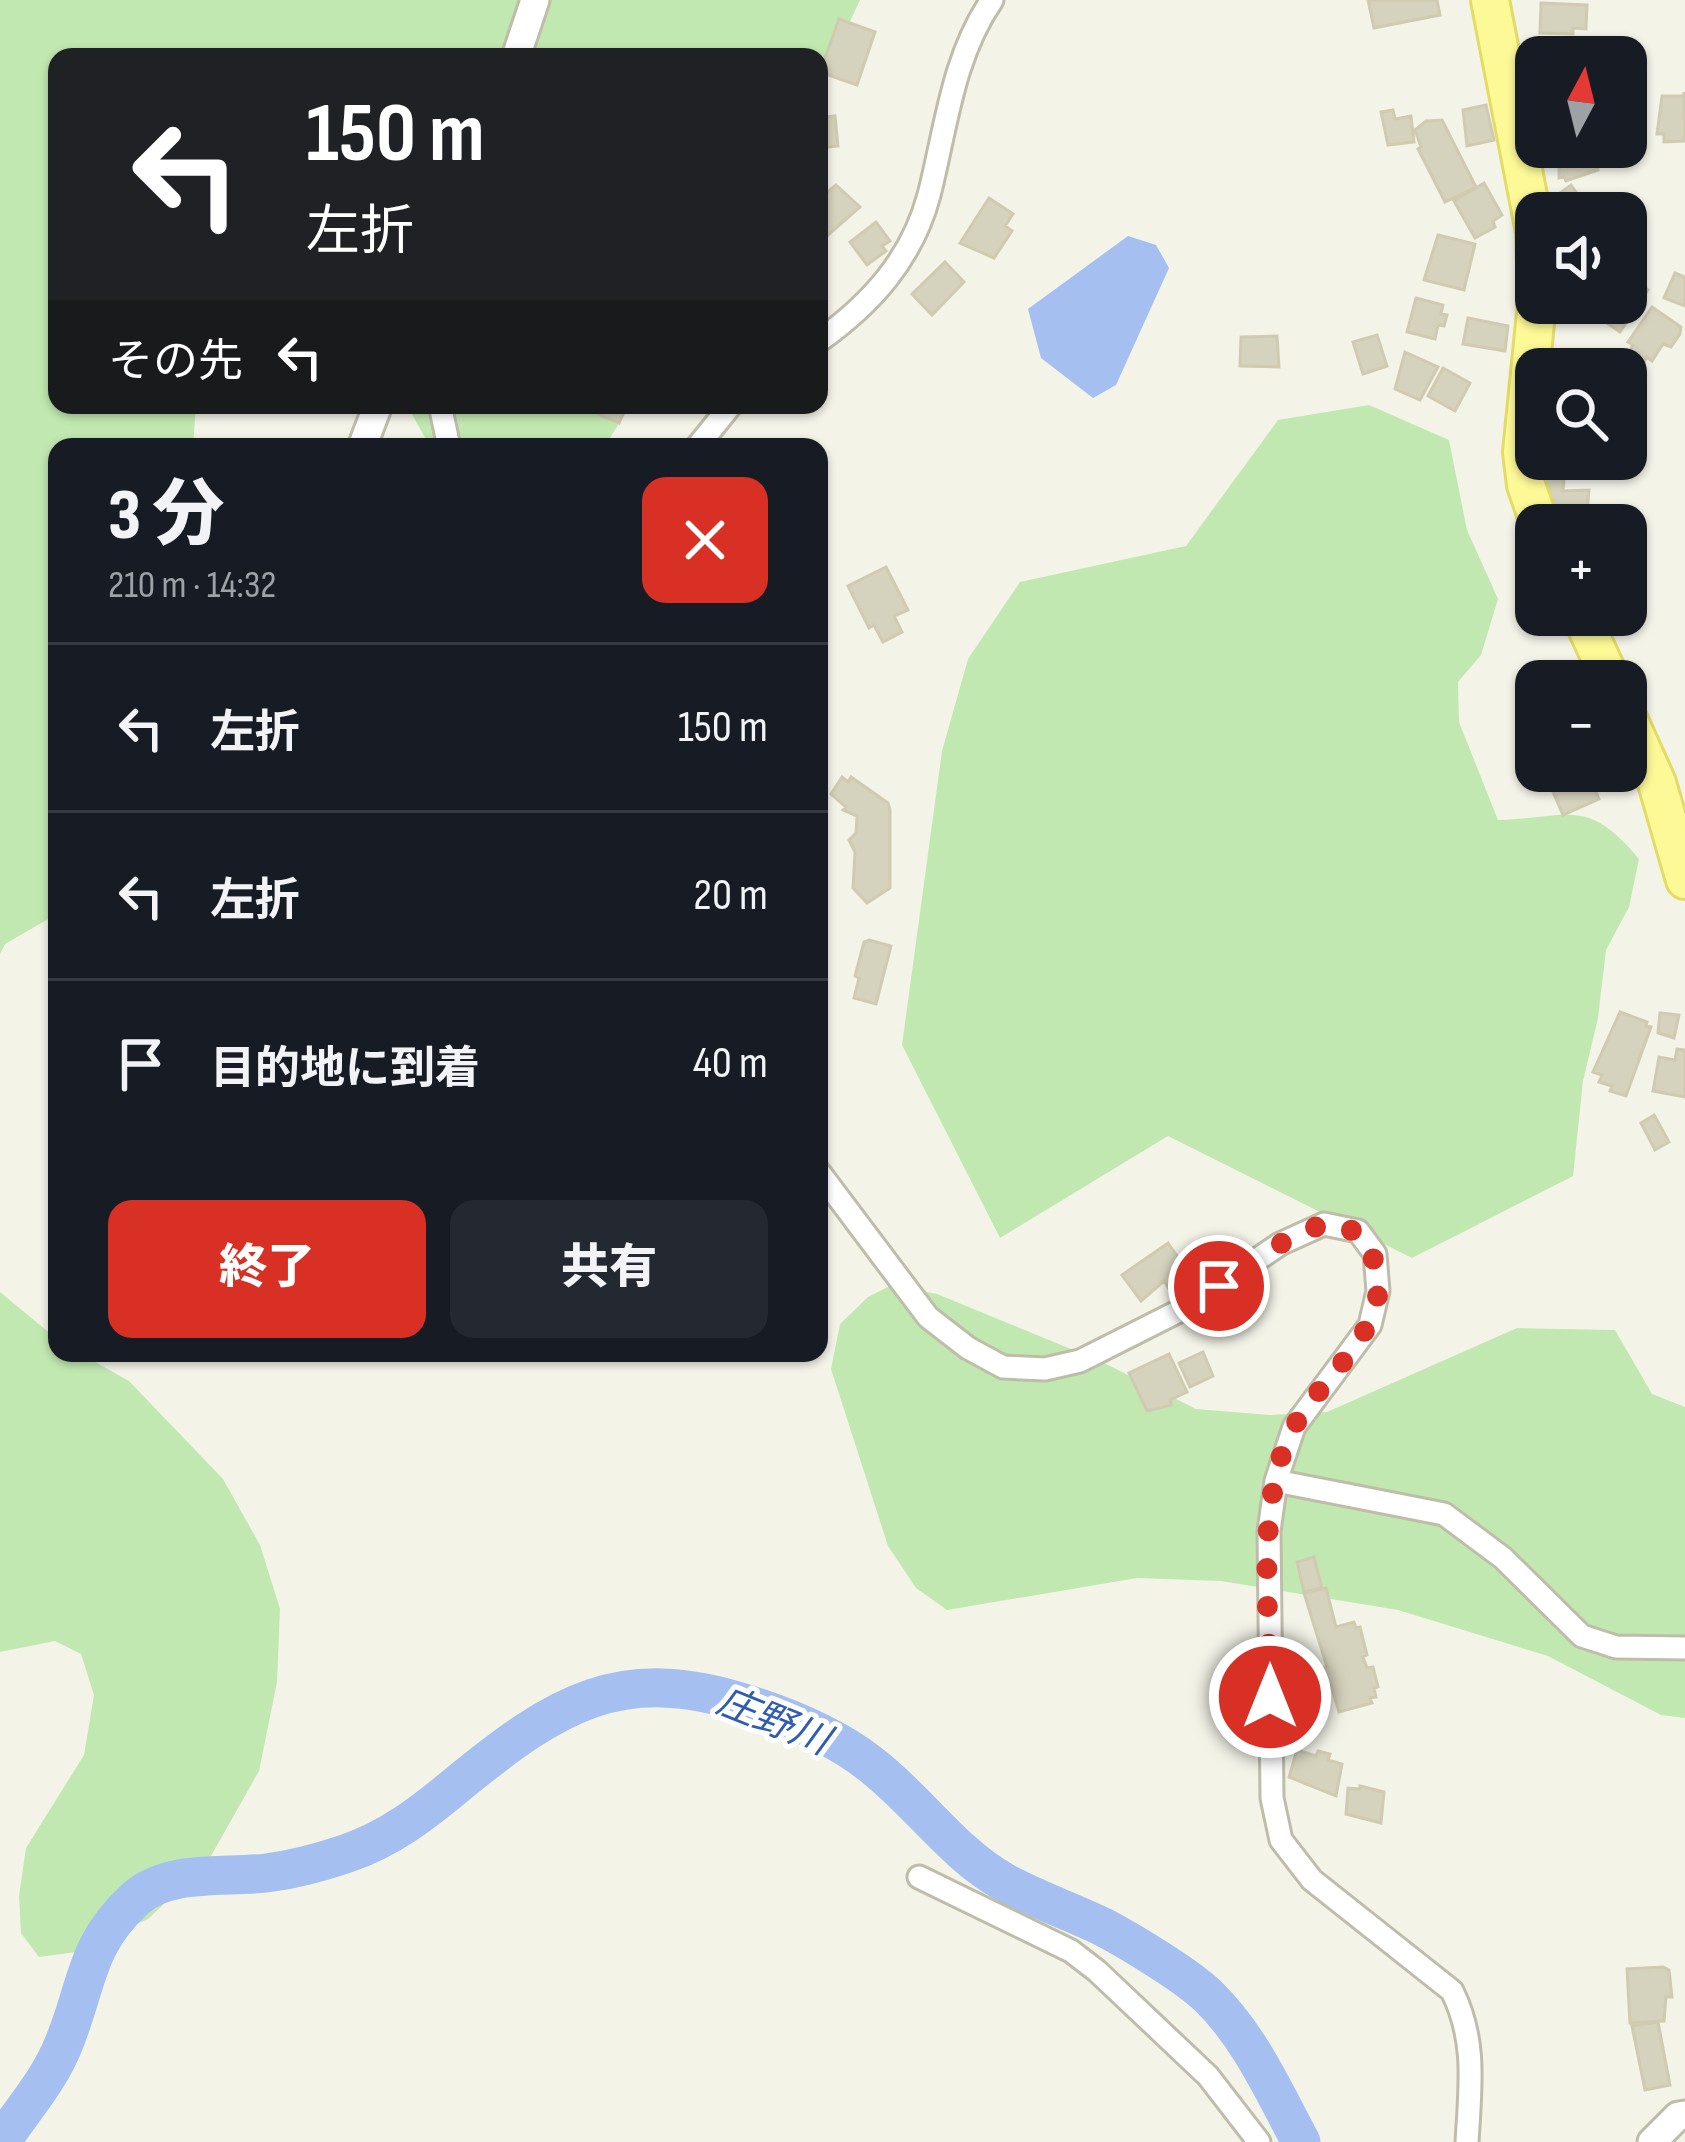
<!DOCTYPE html>
<html lang="ja">
<head>
<meta charset="utf-8">
<style>
	:root { --surface:#171b24; --page:#242831; --text:#f1f3f6; --muted:#9ea1a6; --line:#363941; --accent:#d93025 }
	body { margin:0; font-family:"Sofia Sans Condensed","Noto Sans JP",sans-serif; background:var(--page); color:var(--text); height:100vh; display:flex; flex-direction:column; font-size:45px; white-space:nowrap }
	* { box-sizing:border-box; margin:0 }
	p { font-size:39px; color:var(--muted) }
	.icon { flex:none; width:66px; height:66px; fill:none; stroke:currentColor; stroke-width:2; stroke-linecap:round; stroke-linejoin:round }
	.map { position:relative; flex:1; overflow:hidden }
	.side { position:absolute; left:48px; top:438px; width:780px; height:924px; display:flex; flex-direction:column; background:var(--surface); border-radius:24px; box-shadow:0 3px 9px #0004 }
	.side>* { flex:none }
	.top-card { position:absolute; left:48px; top:48px; width:780px; height:366px; border-radius:24px; box-shadow:0 3px 9px #0004; background:#202124; color:#fff; overflow:hidden }
	.needle { width:78px; rotate:7deg }
	.buttons { position:absolute; left:1515px; top:36px; display:grid; gap:24px }
	.buttons a { display:grid; place-items:center; width:132px; height:132px; border-radius:24px; background:var(--surface); box-shadow:0 3px 9px #0004; font-size:60px }
	.pin { position:absolute; display:grid; place-items:center; width:102px; height:102px; color:#fff; margin:-51px; border:6px solid #fff; border-radius:50%; box-shadow:0 3px 12px #0007 }
	.me { position:absolute; width:132px; margin:-66px; rotate:0deg; stroke-linejoin:round; filter:drop-shadow(0 0 9px #0008) }
	.turn { display:flex; align-items:center; gap:42px; height:252px; padding:0 60px; font-size:54px }
	.turn .icon { width:156px; height:156px; stroke-width:2.5 }
	.turn b { display:block; font-size:84px; line-height:102px }
	.then { display:flex; align-items:center; height:114px; padding:0 60px; background:#0003; gap:24px; font-size:45px }
	.round { display:grid; place-items:center; flex:none; width:126px; height:126px; border-radius:24px; background:var(--page) }
	.headline { display:flex; align-items:center; justify-content:space-between; height:204px; padding:0 60px }
	h1 { font-size:72px; font-weight:800; line-height:90px }
	.cta { display:flex; gap:24px; margin-top:auto; padding:24px 60px }
	.cta a { flex:1; height:138px; border-radius:24px; background:var(--accent); color:#fff; font-size:48px; font-weight:800; line-height:138px; text-align:center }
	.cta a+a { background:var(--page); color:var(--text) }
	ul { padding:0; list-style:none }
	li { display:flex; align-items:center; gap:36px; height:168px; padding:0 60px; border-top:3px solid var(--line) }
	li div { flex:1 }
	li b { display:block; font-size:45px }
	li em { font-style:normal }
	.map>svg:first-child { display:block }
	.green { fill:#c2e8b1 }
	.water { fill:#a4bff0 }
	.lines { fill:none; stroke-linecap:round; stroke-linejoin:round }
	.river { stroke:#a4bff0; stroke-width:39 }
	.building { fill:#d5d2bd; stroke:#d0cbb0; stroke-width:3 }
	.minor-casing { stroke:#bfbdaa; stroke-width:27 }
	.tertiary-casing { stroke:#bfbdaa; stroke-width:33 }
	.primary-casing { stroke:#e3db66; stroke-width:42 }
	.minor { stroke:#fff; stroke-width:21 }
	.tertiary { stroke:#fff; stroke-width:27 }
	.primary { stroke:#fdf997; stroke-width:36 }
	.route { stroke:#d93025; stroke-width:21; stroke-dasharray:0 37.8 }
	.labels { text-anchor:middle; dominant-baseline:central; stroke-width:10; stroke-linejoin:round; paint-order:stroke }
	.water-label { font-size:39px; font-style:italic; fill:#305cb2; stroke:#fff }
</style>
</head>
<body>
<div class="map">
<svg width="1685" height="2142" viewBox="0 0 1685 2142">
	<rect width="100%" height="100%" fill="#f4f3e8"/>
	<path class="green" d="M0,0H860L819,89V57H57V405H196L193,447H57V914L5,944L0,954Z
		M407,405H631L604,447H430Z
		M1369,405L1449,440L1467,530L1498,599L1481,655L1458,682L1459,722L1498,820C1569,818 1587,796 1639,859L1629,907L1606,950L1598,1018L1583,1081L1573,1176L1412,1258L1168,1136L1000,1238L902,1045L942,751L968,659L1020,582L1186,546L1278,420Z
		M892,1285L937,1294L1098,1360L1196,1409L1270,1415L1327,1412L1517,1328L1615,1330L1652,1394L1685,1407V1718L1661,1715L1548,1656L1398,1610L1221,1581L1137,1578L947,1610L916,1588L888,1546L831,1369L840,1324L868,1297Z
		M0,1292L57,1339V1353H79L129,1381L223,1479L260,1545L280,1609L277,1682L259,1771L207,1863L148,1919L76,1952L39,1957L21,1933L19,1896L26,1848L84,1755L94,1695L81,1654L55,1641L0,1652Z"/>
	<path class="water" d="M1128,236L1156,245L1169,268L1116,385L1093,398L1041,358L1028,309Z"/>
	<g class="lines">
		<path class="river" d="M1,2142C23,2109 49,2081 64,2043C88,1985 84,1946 135,1899C168,1869 224,1878 266,1873C291,1870 321,1862 345,1854C390,1839 423,1813 459,1783C556,1704 620,1663 747,1704C788,1717 834,1736 869,1763C917,1799 951,1852 1004,1882C1036,1900 1071,1911 1103,1927C1130,1941 1189,1977 1209,1997C1250,2037 1274,2092 1301,2142"/>
	</g>
	<path class="building" d="M1368,0H1437L1440,15L1374,28Z
		M1541,3L1587,5L1586,29L1573,28V34L1540,33Z
		M839,19L875,32L857,85L820,72Z
		M1684,92L1685,141L1664,142V134H1657L1662,96H1684Z
		M1486,105L1494,140L1467,146L1463,110Z
		M1393,110L1395,119L1411,116L1414,142L1388,145L1381,112Z
		M835,116L838,146L819,148V118Z
		M1442,120L1476,187L1445,202L1418,149L1421,147L1415,130L1426,121Z
		M1599,148L1603,164L1597,165L1598,170L1566,181L1564,177L1559,178V157Z
		M1484,183L1502,215L1493,221L1495,227L1475,238L1454,201Z
		M836,185L860,207L819,243V199Z
		M1571,185L1591,213H1554L1550,208L1557,203L1553,198Z
		M989,198L1013,214L1005,226L1012,231L994,258L960,243Z
		M876,222L890,241L882,246L886,251L867,265L850,242Z
		M1438,235L1475,244L1464,290L1424,280Z
		M945,262L964,282L932,315L912,294Z
		M1675,273L1685,277V306L1664,298Z
		M1626,275L1648,290L1620,332L1591,312L1597,303H1626Z
		M1416,298L1443,305L1441,314L1447,315L1444,326L1438,325L1435,339L1407,332Z
		M1652,307L1681,327L1680,334L1671,347L1663,344L1652,361L1647,357L1642,365L1627,355L1633,345L1628,342Z
		M1468,318L1508,326L1505,351L1463,344Z
		M1377,335L1387,366L1363,374L1353,342Z
		M1277,336L1279,367L1240,366L1241,337Z
		M1405,352L1438,367L1420,400L1395,389Z
		M1443,368L1470,383L1455,411L1428,396Z
		M589,405H627L619,423L587,409Z
		M1548,474L1549,478L1564,479L1563,491L1589,490L1587,511L1593,525H1562L1561,518L1550,510L1552,501L1548,502L1542,475Z
		M886,567L908,610L894,616L902,632L883,642L874,625L869,628L848,586Z
		M1544,771H1580L1585,782L1591,779L1599,799L1563,815Z
		M842,777L848,782L851,777L888,803L890,810V888L867,903L853,888L855,852L849,840L856,833L857,816L843,810L846,807L831,794Z
		M869,940L891,946L876,1004L854,998L859,978L855,976L864,942Z
		M1620,1012L1647,1022L1646,1026L1651,1027L1626,1096L1610,1091L1612,1086L1599,1082L1602,1075L1593,1072Z
		M1660,1013L1679,1015L1674,1038L1658,1033Z
		M1677,1049L1685,1050V1097L1653,1091L1659,1057L1675,1060Z
		M1654,1115L1669,1142L1655,1150L1641,1123Z
		M1168,1243L1192,1277L1171,1292L1164,1281L1141,1301L1122,1275Z
		M1203,1352L1213,1376L1190,1387L1179,1363Z
		M1169,1354L1187,1392L1170,1400L1172,1405L1147,1411L1129,1373Z
		M1314,1557L1322,1588L1304,1592L1297,1562Z
		M1326,1588L1336,1627L1354,1622L1356,1628L1360,1627L1367,1655L1363,1657L1367,1668L1373,1667L1378,1687L1374,1688L1376,1697L1370,1698L1372,1703L1339,1712L1331,1685L1327,1686L1323,1668L1327,1667L1304,1593Z
		M1297,1750L1316,1756L1318,1751L1330,1754L1328,1760L1342,1764L1336,1796L1289,1777Z
		M1360,1786L1384,1792L1381,1823L1346,1814L1348,1788L1360,1789Z
		M1663,1967L1669,1970L1672,1997H1666L1664,2021L1630,2023L1627,1969Z
		M1658,2022L1670,2085L1645,2090L1632,2026Z"/>
	<g class="lines">
		<g class="minor-casing">
			<path id="minor" d="M819,341C871,304 912,259 929,195C946,129 952,58 992,0
				M440,405L449,447
				M697,447L731,405
				M819,1172L928,1317L968,1348L1003,1367L1045,1369L1080,1361L1189,1306L1280,1244L1324,1224L1358,1231L1375,1254L1378,1291L1370,1325L1294,1427L1276,1481L1269,1531L1272,1798L1281,1840L1312,1880L1452,1991C1477,2041 1470,2088 1467,2142
				M1276,1481L1444,1514L1503,1558L1582,1636L1616,1647L1685,1648
				M919,1877L1071,1951L1097,1971L1208,2076L1259,2142"/>
		</g>
		<g class="tertiary-casing">
			<path id="tertiary" d="M516,57L535,0
				M362,447L378,405
				M1652,2142L1678,2116L1685,2115"/>
		</g>
		<g class="primary-casing">
			<path id="primary" d="M1490,0L1535,232L1536,265
				M1537,303L1522,452L1526,485L1540,525
				M1581,615L1611,681
				M1626,714L1657,783L1685,880"/>
		</g>
		<use href="#minor" class="minor"/>
		<use href="#tertiary" class="tertiary"/>
		<use href="#primary" class="primary"/>
	</g>
	<g class="lines">
		<path class="route" d="M1219,1286L1280,1244L1324,1223L1358,1232C1424,1320 1310,1374 1284,1448C1257,1524 1270,1618 1270,1697"/>
	</g>
	<g class="labels">
		<g class="water-label">
			<text transform="translate(773 1722) rotate(22)">庄野川</text>
		</g>
	</g>
</svg>
<div class="buttons">
<a><svg class="needle" viewBox="-14 -14 28 28"><path d="M0-13l5 13h-10z" fill="#e53935"/><path d="M0 13l5-13h-10z" fill="#9ea1a6"/></svg></a>
<a><svg class="icon" aria-label="sound" viewBox="0 0 24 24"><path d="M4 9h4l5-4v14l-5-4H4zM17 9q2 3 0 6"/></svg></a>
<a><svg class="icon" aria-label="search" viewBox="0 0 24 24"><circle cx="10" cy="10" r="6"/><path d="M15 15l6 6"/></svg></a>
<a>+</a>
<a>−</a>
</div>
<div class="pin" style="left:1219px;top:1286px;background:#d93025"><svg class="icon" aria-label="arrive" viewBox="0 0 24 24"><path d="M6 21V4h12l-3 4 3 4H6"/></svg></div>
<svg class="me" style="left:1270px;top:1697px" viewBox="-20 -20 40 40"><circle r="17" fill="#d93025" stroke="#fff" stroke-width="3"/><path d="M0-11L8 9 0 5-8 9z" fill="#fff"/></svg>
<div class="top-card">
<div class="turn"><svg class="icon" aria-label="left" viewBox="0 0 24 24"><path d="M17 20v-9H6M10 6l-5 5 5 5"/></svg><div><b>150 m</b>左折</div></div>
<div class="then">その先<svg class="icon" aria-label="left" viewBox="0 0 24 24"><path d="M17 20v-9H6M10 6l-5 5 5 5"/></svg></div>
</div>
<section class="side">
<div class="headline"><div><h1>3 分</h1><p>210 m · 14:32</p></div><a class="round" style="background:#d93025;color:#fff"><svg class="icon" aria-label="close" viewBox="0 0 24 24"><path d="M6 6l12 12M18 6L6 18"/></svg></a></div>
<ul>
<li><svg class="icon" aria-label="left" viewBox="0 0 24 24"><path d="M17 20v-9H6M10 6l-5 5 5 5"/></svg><div><b>左折</b></div><em>150 m</em></li>
<li><svg class="icon" aria-label="left" viewBox="0 0 24 24"><path d="M17 20v-9H6M10 6l-5 5 5 5"/></svg><div><b>左折</b></div><em>20 m</em></li>
<li><svg class="icon" aria-label="arrive" viewBox="0 0 24 24"><path d="M6 21V4h12l-3 4 3 4H6"/></svg><div><b>目的地に到着</b></div><em>40 m</em></li>
</ul>
<div class="cta"><a>終了</a><a>共有</a></div>
</section>
</div>
</body>
</html>
